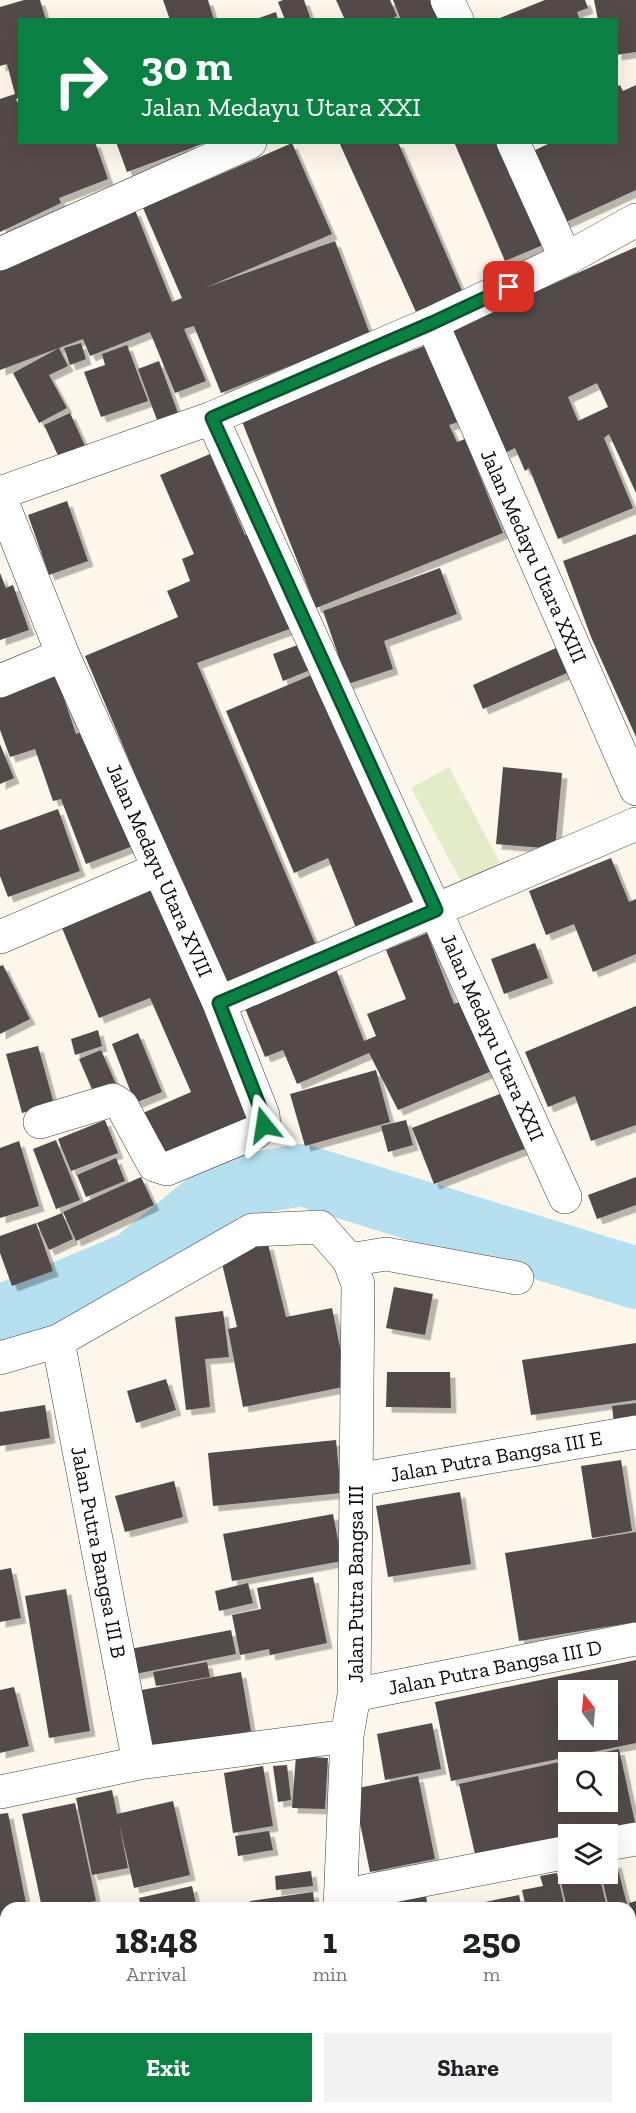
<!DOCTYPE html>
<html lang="en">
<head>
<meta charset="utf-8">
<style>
	:root { --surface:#fff; --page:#f2f2f2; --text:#202124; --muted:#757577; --accent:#0b8043 }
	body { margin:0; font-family:"Zilla Slab",serif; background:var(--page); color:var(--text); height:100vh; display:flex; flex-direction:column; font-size:22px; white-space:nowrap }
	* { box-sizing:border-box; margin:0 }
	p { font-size:20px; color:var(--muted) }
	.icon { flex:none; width:33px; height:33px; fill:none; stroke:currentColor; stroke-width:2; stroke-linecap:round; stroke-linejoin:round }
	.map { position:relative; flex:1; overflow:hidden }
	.sheet { position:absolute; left:0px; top:1902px; width:636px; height:212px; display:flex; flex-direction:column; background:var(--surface); border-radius:18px 18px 0 0; box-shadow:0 6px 24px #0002 }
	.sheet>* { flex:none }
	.guide { position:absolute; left:18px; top:18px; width:600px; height:126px; border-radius:0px; box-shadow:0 6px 24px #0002; background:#0b8043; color:#fff; overflow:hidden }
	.needle { width:39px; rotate:344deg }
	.fabs { position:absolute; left:558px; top:1680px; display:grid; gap:12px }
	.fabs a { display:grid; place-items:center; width:60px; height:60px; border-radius:0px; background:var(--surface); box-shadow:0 6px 24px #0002; font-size:30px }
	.pin { position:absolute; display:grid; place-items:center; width:51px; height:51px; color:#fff; margin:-26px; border-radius:12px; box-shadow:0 3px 9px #0006 }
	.me { position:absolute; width:66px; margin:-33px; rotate:345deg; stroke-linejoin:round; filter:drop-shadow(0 0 4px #0008) }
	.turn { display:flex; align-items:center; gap:21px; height:126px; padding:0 24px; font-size:27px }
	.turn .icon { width:78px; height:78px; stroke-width:2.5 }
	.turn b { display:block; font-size:42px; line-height:51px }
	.eta { display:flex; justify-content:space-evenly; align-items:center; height:102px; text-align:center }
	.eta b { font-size:36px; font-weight:800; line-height:42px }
	.cta { display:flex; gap:12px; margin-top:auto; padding:12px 24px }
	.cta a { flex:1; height:69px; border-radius:0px; background:var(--accent); color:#fff; font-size:24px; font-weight:800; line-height:69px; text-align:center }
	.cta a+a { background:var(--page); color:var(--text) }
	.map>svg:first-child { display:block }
	.pitch { fill:#e4ebc9 }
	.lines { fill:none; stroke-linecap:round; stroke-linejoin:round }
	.river { stroke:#b5e0ef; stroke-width:62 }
	.building { fill:#524b48; fill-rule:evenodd; filter:url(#shadow) }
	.minor-casing { stroke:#3e3e3e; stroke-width:34 }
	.minor { stroke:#fff; stroke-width:33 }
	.route-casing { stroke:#07532c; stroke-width:15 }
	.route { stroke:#0b8043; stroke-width:10 }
	.labels { text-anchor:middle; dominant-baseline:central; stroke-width:6; stroke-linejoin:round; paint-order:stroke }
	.street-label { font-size:21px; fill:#0b0b0b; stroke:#fff }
</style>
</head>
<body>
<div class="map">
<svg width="636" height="2113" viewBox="0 0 636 2113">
	<defs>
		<filter id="shadow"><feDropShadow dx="5.5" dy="5.5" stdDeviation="0" flood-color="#0004"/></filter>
	</defs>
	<rect width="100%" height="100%" fill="#fdf7eb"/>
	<path class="pitch" d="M449,767L500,863L462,883L411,788Z"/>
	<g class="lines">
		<path class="river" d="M0,1315L36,1303L134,1262L225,1188L302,1175L636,1278"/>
	</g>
	<path class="building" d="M24,0H40L46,20H20V98L16,99L20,108V142H95L108,179L59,198L61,203L0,232V99L15,94L7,64L0,66V7Z
		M163,0H208L214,20H170Z
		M283,0H304L311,20H285L278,2Z
		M336,0H390L397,16L390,20H345Z
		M393,0H440L448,20H401Z
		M545,0H585L588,8L577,12L580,20H495Z
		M594,0H636V52L616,55V20H598Z
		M276,12L278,20H256V19Z
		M620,85L623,91L636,85V190L564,223L531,152L552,142H616V87Z
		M116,142H205V143L127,172Z
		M339,142H398L462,291L416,312Z
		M454,142H506L550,242L505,261Z
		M292,143L332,234L207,287L335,241L370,334L221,393L194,326L184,329L206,381L175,393L150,332L90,356L83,339L0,370V266L135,210L172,302L182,298L143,208Z
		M636,247V493L609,434L604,438L633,508L558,539L529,468L525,471L515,448L505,453L449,330ZM597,383L608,407L578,421L568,397Z
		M81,343L86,359L70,365L64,348Z
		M429,344L461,421L449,425L457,442L465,439L503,533L316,608L241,419Z
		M127,345L148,401L101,417L84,372L105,365L102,354Z
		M59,348L68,366L49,375L67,408L39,423L13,373Z
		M159,361L178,413L157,420L138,369Z
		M70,413L86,448L60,460L44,425Z
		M210,454L245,535L252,532L292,628L197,663L317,948L224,986L85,656L178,617L167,591L190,581L182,559L194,554L160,475Z
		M67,501L88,561L49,575L28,515Z
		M636,534V737L591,637L563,561Z
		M440,568L457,614L384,641L393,669L348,684L323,611Z
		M0,573L6,588L13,585L29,630L0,640Z
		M306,642L315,668L283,681L273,654Z
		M556,648L567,673L483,709L473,685Z
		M321,671L419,903L356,928L328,858L294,873L226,711Z
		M56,675L76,734L87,730L133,846L86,864L61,799L53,801L35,749L10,757L0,730V695Z
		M0,744L14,778L0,784Z
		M503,767L562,773L555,849L496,844Z
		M58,809L80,871L8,897L0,876V830Z
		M611,858L629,902L636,899V954L593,972L574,924L546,935L529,891Z
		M155,883L257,1114L162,1156L143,1113L191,1092L150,998L99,1018L60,923Z
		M427,933L454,1004L465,1000L492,1071L398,1110L369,1053L297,1084L283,1050L265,1057L244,1006L336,969L364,1041L376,1036L367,1014L406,999L386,950Z
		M535,943L548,978L504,994L491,959Z
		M3,965L30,1019L0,1034V966Z
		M636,1006V1125L591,1141L575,1096L548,1107L525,1052Z
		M98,1030L102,1046L75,1055L71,1039Z
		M138,1033L162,1092L135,1103L112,1044Z
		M38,1046L54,1104L22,1113L6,1054Z
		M101,1050L119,1091L97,1101L79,1059Z
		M376,1070L390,1122L305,1146L290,1094Z
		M505,1092L527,1148L434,1184L412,1128Z
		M105,1120L118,1153L71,1171L58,1139Z
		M406,1120L413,1145L388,1152L381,1126Z
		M56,1140L80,1200L56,1209L33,1149Z
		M19,1141L39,1206L0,1218V1148Z
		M116,1158L125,1181L86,1197L77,1175Z
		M141,1177L154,1205L76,1241L63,1212Z
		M636,1177V1205L597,1219L588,1195Z
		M62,1213L73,1239L49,1250L37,1223Z
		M36,1223L53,1271L12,1286L0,1253V1236Z
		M268,1244L286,1317L332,1308L348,1386L243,1407L228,1329L237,1327L220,1255Z
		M394,1287L433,1294L425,1335L386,1328Z
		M223,1311L229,1357L205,1359L210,1407L186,1410L175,1317Z
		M636,1343V1400L531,1415L522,1360Z
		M387,1372H450L451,1408L386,1407Z
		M166,1379L176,1410L136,1423L127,1391Z
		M636,1403V1421L614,1424L612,1406Z
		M45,1405L50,1438L0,1446V1412Z
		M336,1440L341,1493L213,1506L208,1453Z
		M621,1460L632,1531L592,1538L581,1466Z
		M174,1481L183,1517L125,1532L115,1496Z
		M460,1492L471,1564L388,1577L376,1506Z
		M333,1514L342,1561L232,1581L223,1534Z
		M636,1532V1622L519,1641L505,1553Z
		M11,1568L21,1618L0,1622V1570Z
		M313,1577L327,1643L270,1655L269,1649L240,1655L232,1615L261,1609L257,1588Z
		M248,1583L253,1603L219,1611L215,1591Z
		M66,1589L90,1731L49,1738L25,1596Z
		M231,1630L236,1654L135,1674L130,1649Z
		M636,1660V1743L451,1781L435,1702ZM568,1690H608V1730H568Z
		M207,1662L210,1677L156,1686L153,1672Z
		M241,1672L251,1731L147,1750L136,1691Z
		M14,1687L29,1746L0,1753V1690Z
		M432,1723L441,1769L385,1780L377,1734Z
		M619,1749L636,1827L604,1834H568V1842L477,1863L459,1784ZM568,1762H608V1802H568Z
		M296,1756L328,1758L325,1809L292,1808Z
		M287,1765L291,1800L278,1802L273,1766Z
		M263,1766L273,1826L233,1833L224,1773Z
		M418,1776L435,1859L370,1872L353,1789Z
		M112,1790L117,1814L173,1801L190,1875L134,1888L119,1823L128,1868L92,1875L76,1798Z
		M75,1803L96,1901L64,1908H42L22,1814Z
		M8,1813L27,1908H6V1915L0,1916V1814Z
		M269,1831L273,1850L238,1856L235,1836Z
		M616,1862L628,1908H609L601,1874H608V1864Z
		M311,1871L313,1886L276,1890L275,1876Z
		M568,1872L599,1874L607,1908H567L559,1874Z
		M557,1873L565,1908H526L522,1890L543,1886L540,1876Z
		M192,1886L197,1908H141L139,1898Z
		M313,1892L315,1908H251L250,1901Z
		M519,1895L522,1908H481L480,1903Z
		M426,1896L428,1908H370V1907Z
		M636,1901V1929H635L629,1903Z
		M630,1919L636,1940V1946L630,1948Z
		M0,1981L6,1999V2007L0,2009Z
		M636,1985V2023L630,2006V1987Z
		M630,2016L636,2032V2060L630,2062Z
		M37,2108H57L59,2113H38Z
		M63,2108H86L88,2113H65Z
		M144,2108H173L175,2113H146Z
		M180,2108H214L215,2113H181Z
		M235,2108H271L273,2113H218Z
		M427,2108H462L464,2113H428Z
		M488,2108H509L489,2113Z
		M520,2108H564L566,2113H522Z"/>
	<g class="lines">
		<g class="minor-casing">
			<path id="minor" d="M447,0L457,20
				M513,142L566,259
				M0,254L250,142
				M432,323L636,789
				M212,418L565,1197
				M0,493L212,418L432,323L566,259L636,220
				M0,497L63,655L219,1003L263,1115L264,1125L256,1132L167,1169L154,1165L122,1106L113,1100L40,1122
				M0,681L63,655
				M0,937L159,869
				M219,1003L636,824
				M349,1260L386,1254L517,1278
				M58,1341L139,1763
				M0,1358L58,1341L252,1230L320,1227L349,1260L358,1284L354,1695L347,1736L340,1908
				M356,1480L636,1432
				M354,1695L636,1639
				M0,1792L139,1763L347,1736
				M608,1844L636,1839
				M341,1896L568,1852
				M0,2045L6,2044
				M339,2108L340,2113
				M602,2113L614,2108"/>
		</g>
		<use href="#minor" class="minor"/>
	</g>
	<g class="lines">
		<g class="route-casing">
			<path id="route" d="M264,1125L263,1115L219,1003L436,910L212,418L432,323L509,287"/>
		</g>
		<use href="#route" class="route"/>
	</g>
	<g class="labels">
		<g class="street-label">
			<text transform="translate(534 556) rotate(66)">Jalan Medayu Utara XXIII</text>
			<text transform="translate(160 870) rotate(66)">Jalan Medayu Utara XVIII</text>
			<text transform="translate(493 1037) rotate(66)">Jalan Medayu Utara XXII</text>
			<text transform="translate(496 1456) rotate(-10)">Jalan Putra Bangsa III E</text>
			<text transform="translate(99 1552) rotate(79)">Jalan Putra Bangsa III B</text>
			<text transform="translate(355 1584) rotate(-90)">Jalan Putra Bangsa III</text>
			<text transform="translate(495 1667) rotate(-11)">Jalan Putra Bangsa III D</text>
		</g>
	</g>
</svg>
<div class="fabs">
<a><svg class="needle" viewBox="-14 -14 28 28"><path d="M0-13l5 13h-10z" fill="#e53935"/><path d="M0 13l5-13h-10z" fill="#757577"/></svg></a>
<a><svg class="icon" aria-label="search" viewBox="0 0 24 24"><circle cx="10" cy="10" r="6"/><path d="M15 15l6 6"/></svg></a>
<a><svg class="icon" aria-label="layers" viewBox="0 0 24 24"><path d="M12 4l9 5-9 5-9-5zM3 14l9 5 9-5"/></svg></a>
</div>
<div class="pin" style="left:509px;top:287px;background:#d93025"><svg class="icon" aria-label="arrive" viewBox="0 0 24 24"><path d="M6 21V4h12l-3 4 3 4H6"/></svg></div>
<svg class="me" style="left:264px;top:1125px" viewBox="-20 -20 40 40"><path d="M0-17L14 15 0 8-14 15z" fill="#0b8043" stroke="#fff" stroke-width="4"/></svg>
<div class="guide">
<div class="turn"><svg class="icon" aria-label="right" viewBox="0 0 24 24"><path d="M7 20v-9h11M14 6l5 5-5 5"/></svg><div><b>30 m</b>Jalan Medayu Utara XXI</div></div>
</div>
<section class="sheet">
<div class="eta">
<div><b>18:48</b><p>Arrival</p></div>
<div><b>1</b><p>min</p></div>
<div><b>250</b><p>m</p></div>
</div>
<div class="cta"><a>Exit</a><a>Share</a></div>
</section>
</div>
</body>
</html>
